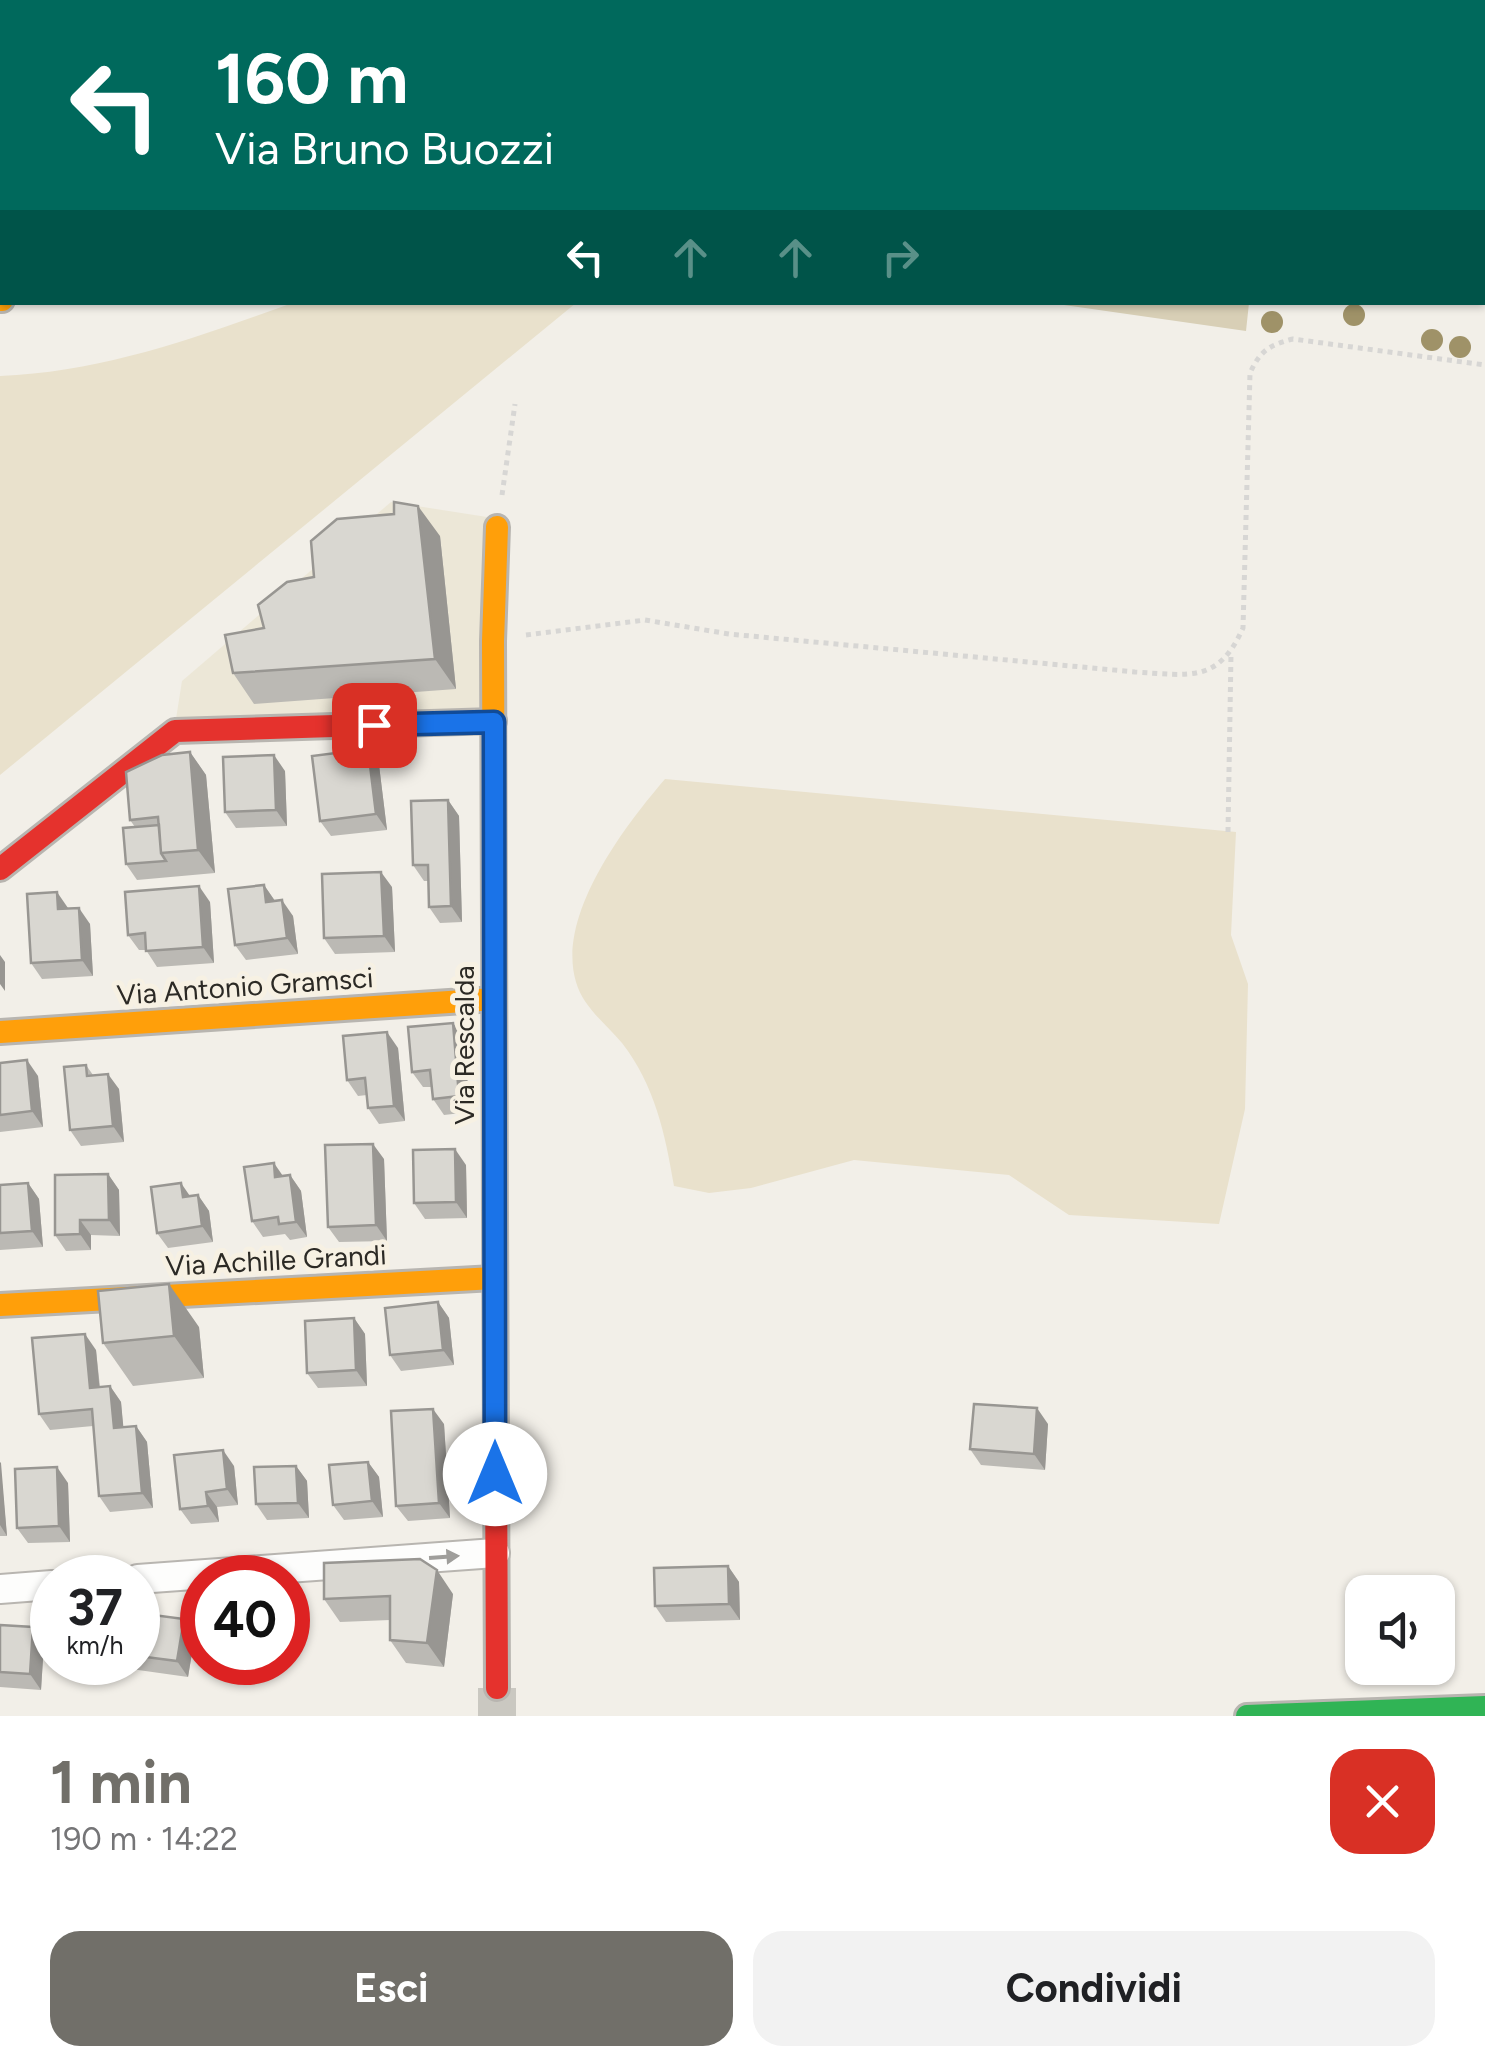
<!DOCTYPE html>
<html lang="it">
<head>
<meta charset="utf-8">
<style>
	:root { --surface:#fff; --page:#f2f2f2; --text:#202124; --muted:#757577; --accent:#716f69 }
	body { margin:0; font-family:Figtree,sans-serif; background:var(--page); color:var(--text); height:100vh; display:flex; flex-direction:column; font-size:38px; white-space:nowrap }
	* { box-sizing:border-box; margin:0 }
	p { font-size:32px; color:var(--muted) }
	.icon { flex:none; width:55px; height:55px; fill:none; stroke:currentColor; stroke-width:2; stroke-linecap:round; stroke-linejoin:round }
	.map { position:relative; height:1716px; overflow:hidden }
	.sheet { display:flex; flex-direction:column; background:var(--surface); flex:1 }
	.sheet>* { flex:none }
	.top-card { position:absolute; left:0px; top:0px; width:1485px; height:305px; box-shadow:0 2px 8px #0004; background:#00695c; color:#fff; overflow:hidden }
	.controls { position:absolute; left:1345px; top:1575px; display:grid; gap:20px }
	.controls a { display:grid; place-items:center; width:110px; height:110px; border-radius:20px; background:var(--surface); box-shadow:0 2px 8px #0004; font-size:50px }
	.speed { position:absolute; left:30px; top:1555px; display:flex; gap:20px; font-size:50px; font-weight:700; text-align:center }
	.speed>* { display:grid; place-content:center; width:130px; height:130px; border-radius:50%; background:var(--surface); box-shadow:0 2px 8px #0004; line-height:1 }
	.speed small { font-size:25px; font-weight:400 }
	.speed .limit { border:15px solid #d22; background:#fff; color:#111 }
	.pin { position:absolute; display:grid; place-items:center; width:85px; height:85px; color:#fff; margin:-42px; border-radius:20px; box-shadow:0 5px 15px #0006 }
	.me { position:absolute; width:110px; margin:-55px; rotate:0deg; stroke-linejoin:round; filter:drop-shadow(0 0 8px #0008) }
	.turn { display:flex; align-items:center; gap:35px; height:210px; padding:0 50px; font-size:45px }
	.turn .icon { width:130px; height:130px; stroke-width:2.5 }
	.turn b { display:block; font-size:70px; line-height:85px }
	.lanes { display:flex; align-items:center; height:95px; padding:0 50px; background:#0003; justify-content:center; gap:50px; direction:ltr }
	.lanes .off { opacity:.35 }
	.round { display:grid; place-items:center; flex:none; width:105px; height:105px; border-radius:30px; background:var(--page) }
	.headline { display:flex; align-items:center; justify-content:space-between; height:170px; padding:0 50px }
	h1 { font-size:60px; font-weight:700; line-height:75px; color:var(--accent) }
	.action { display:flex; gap:20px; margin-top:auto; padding:20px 50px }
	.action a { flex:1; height:115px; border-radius:30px; background:var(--accent); color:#fff; font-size:40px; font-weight:700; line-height:115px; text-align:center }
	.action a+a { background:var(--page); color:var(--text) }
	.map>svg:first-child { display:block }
	.built { fill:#ece7d7 }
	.green { fill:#e9e1cc }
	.forest { fill:#d8cfb6 }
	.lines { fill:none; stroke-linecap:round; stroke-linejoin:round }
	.secondary-tunnel { stroke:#cac8c1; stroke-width:38; stroke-dasharray:38 19; stroke-linecap:butt }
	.street-casing { stroke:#b8b5b0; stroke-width:32 }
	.fast-casing { stroke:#b8b5b0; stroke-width:28 }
	.slow-casing { stroke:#b8b5b0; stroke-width:28 }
	.jam-casing { stroke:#b8b5b0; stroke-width:28 }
	.path { stroke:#d7d6d4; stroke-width:5; stroke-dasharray:5 5; stroke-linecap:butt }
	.street { stroke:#fdfdfc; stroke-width:28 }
	.fast { stroke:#30b455; stroke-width:22 }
	.slow { stroke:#ff9f0a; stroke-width:22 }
	.jam { stroke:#e5322d; stroke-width:22 }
	.tree { fill:#9f9268 }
	.wall { fill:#bbb9b4 }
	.shaded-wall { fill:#989692 }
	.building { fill:#d9d7d1; stroke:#989692; stroke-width:2.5 }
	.oneway { fill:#9f9e9b }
	.route-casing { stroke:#114b97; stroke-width:25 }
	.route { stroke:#1a73e8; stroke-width:18 }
	.labels { text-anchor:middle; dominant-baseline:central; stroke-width:10; stroke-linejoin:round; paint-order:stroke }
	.street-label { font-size:28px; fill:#2c2a25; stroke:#f7f1e3 }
</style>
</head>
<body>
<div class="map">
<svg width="1485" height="1716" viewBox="0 0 1485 1716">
	<rect width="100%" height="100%" fill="#f2efe8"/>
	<path class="built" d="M391,502L487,517L479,711L175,725L182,681Z"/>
	<path class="green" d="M0,0H536L2,2L0,219Z
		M295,302L576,303L0,775V376C104,372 198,337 295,302Z
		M665,779L1236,832L1231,935L1248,984L1245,1109L1219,1224L1069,1215L1009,1175L854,1160L751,1188L709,1193L674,1186C665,1133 655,1086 622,1043C606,1024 583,1007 576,982C556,916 624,827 665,779Z"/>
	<path class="forest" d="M536,0H1485V113L1482,2Z
		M1050,303H1249L1246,331Z"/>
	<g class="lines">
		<path class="secondary-tunnel" d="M497,1716V1688"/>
		<g class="street-casing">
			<path id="street" d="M138,1579L495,1553
				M0,1589L52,1585"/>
		</g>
		<g class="fast-casing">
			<path id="fast" d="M1247,1716L1485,1707"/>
		</g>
		<g class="slow-casing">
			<path id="slow" d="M690,2L693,0
				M0,300H2
				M0,1032L494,999
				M495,1216L493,641L497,527
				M0,1305L494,1278"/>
		</g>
		<g class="jam-casing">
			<path id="jam" d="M0,869L175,731L494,721
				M495,1216L497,1688"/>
		</g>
		<path class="path" d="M502,495L515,404
			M526,635L645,620L729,634L1135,672C1189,675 1218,684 1243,628L1250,373C1260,351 1269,345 1293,339L1485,365
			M1228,832L1231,654"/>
		<use href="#street" class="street"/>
		<use href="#fast" class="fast"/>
		<use href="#slow" class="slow"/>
		<use href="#jam" class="jam"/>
	</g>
	<g class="tree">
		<circle cx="1354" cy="315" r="11"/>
		<circle cx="1272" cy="322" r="11"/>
		<circle cx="1432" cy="340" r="11"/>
		<circle cx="1460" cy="347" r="11"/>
	</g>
	<path class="wall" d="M440,536L456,689L254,704L233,673L264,628L314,577Z
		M190,752L206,775L215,873L137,880L126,864L135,827L130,820Z
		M379,765L387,830L331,836L320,821Z
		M285,771L287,826L236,828L225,812Z
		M448,800L459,816L462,922L440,923L429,907L428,881H424L413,865Z
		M264,885L275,901L293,916L298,954L246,960L235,945Z
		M392,887L395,952L335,954L324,938Z
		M210,902L214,963L157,967L146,950H139L128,935Z
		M68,908L90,924L93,976L42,979L31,963Z
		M453,1023L464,1039L470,1112L444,1115L433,1099L432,1087H423L412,1072Z
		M398,1048L405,1121L379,1124L368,1108L367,1095L358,1096L347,1080Z
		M0,1063L38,1076L43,1127L0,1132Z
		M86,1065L93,1075L119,1089L124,1142L81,1146L70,1130Z
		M384,1159L387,1241L339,1242L328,1227Z
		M466,1165L467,1218L425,1219L414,1203Z
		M108,1174L119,1190L120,1236L91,1235V1250L66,1251L55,1235Z
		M290,1175L301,1191L307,1237L290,1240L285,1234L263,1237L252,1221L283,1176Z
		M28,1183L39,1199L43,1247L0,1250V1185Z
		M198,1195L209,1211L213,1242L168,1248L157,1233L190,1196Z
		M438,1302L449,1318L454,1365L401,1371L390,1355Z
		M354,1318L365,1334L367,1386L318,1388L307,1373Z
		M199,1327L204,1378L133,1386L103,1343Z
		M96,1350L100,1387L110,1386L121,1402L123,1427L136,1426L147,1442L153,1508L110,1512L99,1496L93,1426L50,1430L39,1414Z
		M444,1424L450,1518L408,1521L396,1506Z
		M1048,1424L1045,1470L981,1465L970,1449Z
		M0,1462L7,1536H0Z
		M368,1462L379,1477L383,1517L344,1520L333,1505Z
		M234,1466L238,1505L217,1507L219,1522L191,1524L180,1509Z
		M296,1466L307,1481L309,1518L267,1520L256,1504Z
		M68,1483L70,1542L28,1543L17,1528Z
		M728,1566L739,1582L740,1620L666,1622L655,1606Z
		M453,1594L444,1667L406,1663L390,1640V1620L340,1622L324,1599Z
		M288,1597L297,1611L302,1652L288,1653Z
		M138,1613L184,1619L195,1635L188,1677L131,1669L127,1662H138Z
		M0,1625L33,1627L44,1643L41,1690L0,1687Z
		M63,1662H114L111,1678L68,1669Z"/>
	<path class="shaded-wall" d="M418,506L440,536L456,689L435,659Z
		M368,749L379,765L387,830L376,814Z
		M190,752L206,775L215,873L198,850Z
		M274,755L285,771L287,826L276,810Z
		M448,800L459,816L462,922L451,906Z
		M381,872L392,887L395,952L384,936Z
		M264,885L275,901L266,902Z
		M199,886L210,902L214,963L203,947Z
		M57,892L68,908L58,909Z
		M282,900L293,916L298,954L287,938Z
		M79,908L90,924L93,976L82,960Z
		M0,955L5,962V991L0,984Z
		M453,1023L464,1039L470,1112L459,1096Z
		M387,1032L398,1048L405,1121L394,1106Z
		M27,1060L38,1076L43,1127L32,1111Z
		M108,1074L119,1089L124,1142L113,1126Z
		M373,1144L384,1159L387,1241L376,1225Z
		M455,1149L466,1165L467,1218L456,1202Z
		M274,1163L285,1179L275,1177Z
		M108,1174L119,1190L120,1236L109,1220Z
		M290,1175L301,1191L307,1237L296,1222Z
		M28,1183L39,1199L43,1247L32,1231Z
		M181,1183L192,1199L183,1197Z
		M198,1195L209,1211L213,1242L202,1226Z
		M80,1220L91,1235V1250L80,1234Z
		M169,1284L199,1327L204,1378L174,1336Z
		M438,1302L449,1318L454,1365L443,1350Z
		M354,1318L365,1334L367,1386L356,1370Z
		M85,1334L96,1350L101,1404L90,1388Z
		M110,1386L121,1402L125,1444L114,1428Z
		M1037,1408L1048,1424L1045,1470L1034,1454Z
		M433,1409L444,1424L450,1518L439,1503Z
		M136,1426L147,1442L153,1508L142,1493Z
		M223,1450L234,1466L238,1505L227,1489Z
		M0,1462L1,1463L7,1536L0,1525Z
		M368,1462L379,1477L383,1517L372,1501Z
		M296,1466L307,1481L309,1518L298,1503Z
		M57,1467L68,1483L70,1542L59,1526Z
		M206,1492L217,1507L219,1522L208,1506Z
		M728,1566L739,1582L740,1620L729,1604Z
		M437,1570L453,1594L444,1667L427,1643Z
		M288,1597L297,1611L302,1652L291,1636Z
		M184,1619L195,1635L188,1677L177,1661Z
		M33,1627L44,1643L41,1690L30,1674Z
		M100,1662H114L111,1678Z"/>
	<path class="building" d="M394,502L418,506L435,659L233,673L225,635L264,628L258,605L287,582L314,577L311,541L337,519L394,514Z
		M368,749L376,814L320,821L312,756Z
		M190,752L198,850L161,853L158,817L130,820L126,772L162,755Z
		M274,755L276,810L225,812L223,757Z
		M448,800L451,906L429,907L428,865H413L411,801Z
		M159,825L161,853L166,861L126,864L123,828Z
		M381,872L384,936L324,938L322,874Z
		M264,885L266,902L282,900L287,938L235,945L228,889Z
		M199,886L203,947L146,951L145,933L128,935L125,892Z
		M57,892L58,909L79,908L82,960L31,963L27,894Z
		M453,1023L459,1096L433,1099L430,1070L412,1072L408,1027Z
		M387,1032L394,1106L368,1108L365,1078L347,1080L343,1036Z
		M27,1060L32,1111L0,1115V1063Z
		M86,1065L87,1076L108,1074L113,1126L70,1130L64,1067Z
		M373,1144L376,1225L328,1227L325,1145Z
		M455,1149L456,1202L414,1203L413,1150Z
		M274,1163L275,1177L290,1175L296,1222L279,1224L278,1217L252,1221L244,1167Z
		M108,1174L109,1220H80V1234L55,1235V1175Z
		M28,1183L32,1231L0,1233V1185Z
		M181,1183L183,1197L198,1195L202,1226L157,1233L151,1187Z
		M169,1284L174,1336L103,1343L98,1291Z
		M438,1302L443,1350L390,1355L385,1308Z
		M354,1318L356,1370L307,1373L305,1321Z
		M85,1334L90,1388L110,1386L114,1428L136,1426L142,1493L99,1496L92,1409L39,1414L32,1338Z
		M974,1404L1037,1408L1034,1454L970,1449Z
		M433,1409L439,1503L396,1506L391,1411Z
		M223,1450L227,1489L206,1492L208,1506L180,1509L174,1455Z
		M368,1462L372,1501L333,1505L329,1465Z
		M296,1466L298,1503L256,1504L254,1467Z
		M57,1467L59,1526L17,1528L15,1469Z
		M420,1559L437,1570L427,1643L390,1640V1596L324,1599V1563Z
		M728,1566L729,1604L655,1606L654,1568Z
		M288,1607L291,1636H288Z
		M138,1613L184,1619L177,1661L138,1656Z
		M0,1625L33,1627L30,1674L0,1672Z"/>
	<defs><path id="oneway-solid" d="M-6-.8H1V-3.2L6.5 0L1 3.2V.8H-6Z" transform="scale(2.5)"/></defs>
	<use class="oneway" href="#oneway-solid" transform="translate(444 1557) rotate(-4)"/>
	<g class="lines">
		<g class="route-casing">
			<path id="route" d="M374,725L494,722L495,1474"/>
		</g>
		<use href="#route" class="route"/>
	</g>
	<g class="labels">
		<g class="street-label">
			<text transform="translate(245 986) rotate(-4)">Via Antonio Gramsci</text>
			<text transform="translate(464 1045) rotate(-90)">Via Rescalda</text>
			<text transform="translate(276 1260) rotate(-3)">Via Achille Grandi</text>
		</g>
	</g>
</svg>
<div class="controls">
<a><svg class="icon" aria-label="sound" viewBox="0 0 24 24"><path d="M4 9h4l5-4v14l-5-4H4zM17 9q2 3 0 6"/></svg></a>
</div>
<div class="speed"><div>37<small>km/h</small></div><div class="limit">40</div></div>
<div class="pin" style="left:374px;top:725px;background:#d93025"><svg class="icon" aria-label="arrive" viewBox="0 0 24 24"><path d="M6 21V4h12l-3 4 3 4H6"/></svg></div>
<svg class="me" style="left:495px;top:1474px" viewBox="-20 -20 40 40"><circle r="19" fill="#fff"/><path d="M0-13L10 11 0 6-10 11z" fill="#1a73e8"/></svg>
<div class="top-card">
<div class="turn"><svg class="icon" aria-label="left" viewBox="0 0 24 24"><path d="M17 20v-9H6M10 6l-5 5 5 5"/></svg><div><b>160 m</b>Via Bruno Buozzi</div></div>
<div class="lanes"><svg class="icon" aria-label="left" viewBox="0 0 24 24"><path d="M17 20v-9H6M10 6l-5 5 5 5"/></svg><svg class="icon off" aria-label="ahead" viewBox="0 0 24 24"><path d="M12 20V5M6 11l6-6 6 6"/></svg><svg class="icon off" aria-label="ahead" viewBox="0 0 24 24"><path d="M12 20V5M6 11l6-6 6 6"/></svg><svg class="icon off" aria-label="right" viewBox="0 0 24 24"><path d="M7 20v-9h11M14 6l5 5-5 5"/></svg></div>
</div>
</div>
<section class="sheet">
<div class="headline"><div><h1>1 min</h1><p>190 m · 14:22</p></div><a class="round" style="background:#d93025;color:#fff"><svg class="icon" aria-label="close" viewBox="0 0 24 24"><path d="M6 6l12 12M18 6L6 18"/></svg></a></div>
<div class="action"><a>Esci</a><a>Condividi</a></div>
</section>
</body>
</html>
